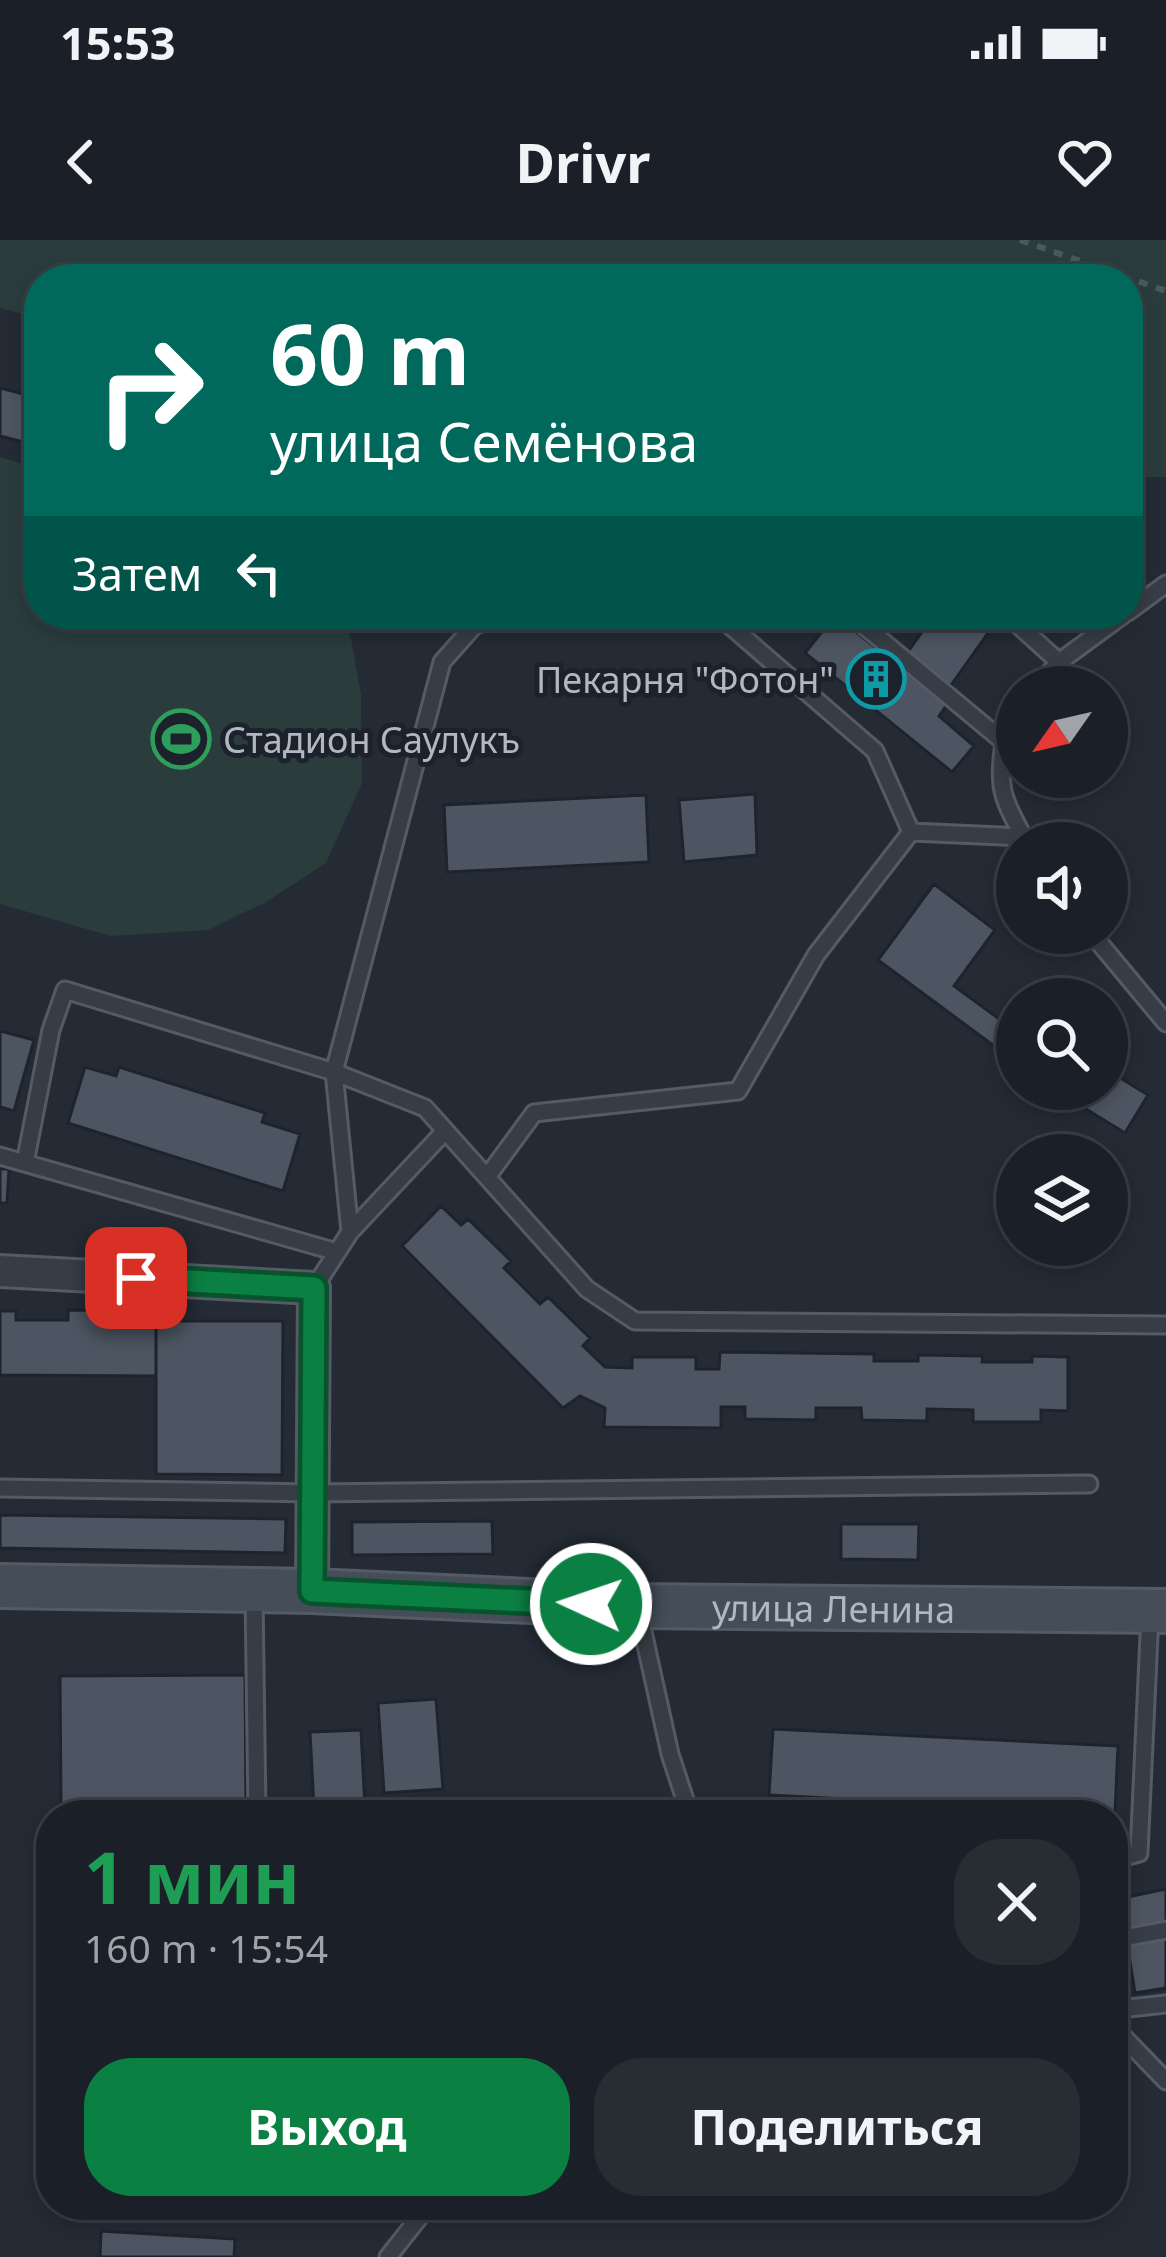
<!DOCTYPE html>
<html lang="ru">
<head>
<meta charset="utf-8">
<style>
	:root { --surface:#1b2028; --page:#282d34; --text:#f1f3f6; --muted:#a0a3a8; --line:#393e45; --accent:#0b8043 }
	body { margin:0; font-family:"Noto Sans",sans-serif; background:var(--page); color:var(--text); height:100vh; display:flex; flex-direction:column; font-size:45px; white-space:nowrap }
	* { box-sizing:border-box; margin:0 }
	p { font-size:39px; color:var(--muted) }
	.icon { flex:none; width:66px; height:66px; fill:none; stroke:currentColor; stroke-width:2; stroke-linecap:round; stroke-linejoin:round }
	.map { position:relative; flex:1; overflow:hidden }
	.details { position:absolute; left:36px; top:1560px; width:1092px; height:420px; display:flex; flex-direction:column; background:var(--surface); border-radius:48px; box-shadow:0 6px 18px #0003,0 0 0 3px var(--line) }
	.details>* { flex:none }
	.top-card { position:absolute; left:24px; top:24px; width:1119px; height:366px; border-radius:48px; box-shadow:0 6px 18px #0003,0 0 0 3px var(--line); background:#00695c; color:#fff; overflow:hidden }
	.needle { width:78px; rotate:236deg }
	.buttons { position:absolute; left:996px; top:426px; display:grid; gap:24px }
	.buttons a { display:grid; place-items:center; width:132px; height:132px; border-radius:50%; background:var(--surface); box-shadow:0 6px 18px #0003,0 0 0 3px var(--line); font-size:60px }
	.pin { position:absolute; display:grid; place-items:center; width:102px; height:102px; color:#fff; margin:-51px; border-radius:24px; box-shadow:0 6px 18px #0006 }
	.me { position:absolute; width:132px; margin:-66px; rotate:273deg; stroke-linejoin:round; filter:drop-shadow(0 0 9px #0008) }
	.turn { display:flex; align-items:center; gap:42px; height:252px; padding:0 48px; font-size:54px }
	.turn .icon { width:156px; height:156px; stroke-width:2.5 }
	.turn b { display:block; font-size:84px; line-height:102px }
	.then { display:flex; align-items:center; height:114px; padding:0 48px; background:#0003; gap:24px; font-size:45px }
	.round { display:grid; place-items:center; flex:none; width:126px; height:126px; border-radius:48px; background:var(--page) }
	.headline { display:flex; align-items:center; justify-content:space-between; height:204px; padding:0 48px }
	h1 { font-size:72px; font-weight:700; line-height:90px; color:#1e9e55 }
	.cta { display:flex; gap:24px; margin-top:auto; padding:24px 48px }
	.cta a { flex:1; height:138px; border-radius:48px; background:var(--accent); color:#fff; font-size:48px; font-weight:700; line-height:138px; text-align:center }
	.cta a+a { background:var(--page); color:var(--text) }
	.status { display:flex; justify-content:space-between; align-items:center; height:84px; padding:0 60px; background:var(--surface); direction:ltr }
	.status svg { height:33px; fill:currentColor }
	header { display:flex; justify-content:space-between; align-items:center; height:156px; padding:0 48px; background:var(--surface); font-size:54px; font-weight:700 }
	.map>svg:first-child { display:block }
	.green { fill:#2b3c3c }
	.building { fill:#4c5561; stroke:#1e242d; stroke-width:3 }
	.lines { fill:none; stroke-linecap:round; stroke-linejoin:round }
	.service-casing { stroke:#545b64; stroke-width:21 }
	.minor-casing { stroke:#545b64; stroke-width:36 }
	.secondary-casing { stroke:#545b64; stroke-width:48 }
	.path { stroke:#4a595a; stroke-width:6; stroke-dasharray:9 9; stroke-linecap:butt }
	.service { stroke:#373d46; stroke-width:15 }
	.minor { stroke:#373d46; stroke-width:30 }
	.secondary { stroke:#454d59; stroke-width:42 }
	.route-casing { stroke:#07532c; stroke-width:30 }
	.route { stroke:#0b8043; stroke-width:21 }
	.labels { text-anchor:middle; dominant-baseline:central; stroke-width:10; stroke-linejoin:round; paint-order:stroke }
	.poi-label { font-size:36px; fill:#b1b8c2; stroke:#1c222b; text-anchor:end }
	.street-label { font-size:36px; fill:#b1b8c2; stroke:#1c222b }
</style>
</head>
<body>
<div class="status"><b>15:53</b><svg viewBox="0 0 49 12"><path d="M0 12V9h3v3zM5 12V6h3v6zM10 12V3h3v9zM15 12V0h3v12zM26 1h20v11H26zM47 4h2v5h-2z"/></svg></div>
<header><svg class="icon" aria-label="back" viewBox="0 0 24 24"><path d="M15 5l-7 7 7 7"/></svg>Drivr<svg class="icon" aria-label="heart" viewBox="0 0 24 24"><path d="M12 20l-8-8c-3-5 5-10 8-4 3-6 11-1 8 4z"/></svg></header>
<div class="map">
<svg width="1166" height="2017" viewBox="0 0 1166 2017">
	<rect width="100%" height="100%" fill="#242b35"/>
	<path class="green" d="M0,0H1166V237H1128V39H39V78L0,68Z
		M0,217L39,229V375H341L351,399L361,454L362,543L326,623L266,662L208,690L111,696L0,664Z"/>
	<path class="building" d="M0,148L39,158V206L0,196Z
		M835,375L947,465L939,476L974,506L952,532L805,413Z
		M934,375H985L995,383L949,448L905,416Z
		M755,554L757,615L684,622L679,560Z
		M646,555L649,622L447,632L444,565Z
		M934,644L995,690L954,746L1017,792V823L878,720Z
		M0,791L34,800L14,871L0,867Z
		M85,827L116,836L119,827L265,873L262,882L300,894L283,951L68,883Z
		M1109,831L1148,855L1125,893L1086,869L1098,849H1107Z
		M0,929H9L7,963H0Z
		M441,966L461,985L468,979L511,1021L504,1028L540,1064L548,1057L590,1098L583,1106L605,1127L632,1128V1117H696V1129H719L720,1112L874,1114V1121H918V1115L983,1116L982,1122H1032V1116L1068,1117V1171L1041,1170V1182H973V1170L927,1169V1181L862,1180L861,1168H816V1180L745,1179V1167H721V1188L604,1187L605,1168L580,1156L563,1168L402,1006Z
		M68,1070L127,1071V1081H156V1136L0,1135V1071H16V1080H68Z
		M156,1081H283L282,1235L156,1234Z
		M0,1275L286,1279L285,1313L0,1308Z
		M492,1281L493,1314L352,1315V1282Z
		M841,1284H919L918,1320L841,1319Z
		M245,1435L246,1566L61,1567L60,1436Z
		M436,1459L443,1549L384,1553L378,1463Z
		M773,1489L1118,1506L1115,1573L769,1555Z
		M361,1490L365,1567L314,1569L310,1492Z
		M1166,1649V1683L1113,1694V1660Z
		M1166,1697V1748L1135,1753L1127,1703Z
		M101,1991L235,1999L234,2017H100Z"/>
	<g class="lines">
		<g class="service-casing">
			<path id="service" d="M1128,372L1166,344
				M670,375L727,383L875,511L911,592
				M851,375L1004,502
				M1007,375L1059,422
				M1037,447L1059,422L1123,375
				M1017,469C1003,485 998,535 1004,555C1008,570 1018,586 1025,600
				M1091,693L1166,783
				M0,916L337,1012
				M25,923L51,790L65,750L334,832L425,868L587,1049L635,1081L1166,1085
				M487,937L534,873L738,851L816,715L911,592L1023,597
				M350,992L334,832L442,422L474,386L497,375
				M314,1048L350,992L445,891
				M0,1248L313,1253L1089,1244
				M254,1353L257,1575
				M638,1369L670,1514L690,1575
				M1113,1620L1139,1613L1150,1374
				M1113,1700L1166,1690
				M1113,1766L1129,1768L1166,1764
				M1113,1786L1166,1841
				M388,2017L429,1965"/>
		</g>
		<g class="minor-casing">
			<path id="minor" d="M0,1031L314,1048L312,1351"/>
		</g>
		<g class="secondary-casing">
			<g id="secondary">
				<path id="s1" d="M0,1346L312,1351L637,1366L1166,1371"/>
			</g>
		</g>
		<path class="path" d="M1020,0L1166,51"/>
		<use href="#service" class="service"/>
		<use href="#minor" class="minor"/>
		<use href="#secondary" class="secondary"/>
	</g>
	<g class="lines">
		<g class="route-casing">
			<path id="route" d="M136,1038L314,1048L312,1351L591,1364"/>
		</g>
		<use href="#route" class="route"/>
	</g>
	<defs>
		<g id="building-ring" transform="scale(3)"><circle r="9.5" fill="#1c222b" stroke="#0f9aa8" stroke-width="1.5"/><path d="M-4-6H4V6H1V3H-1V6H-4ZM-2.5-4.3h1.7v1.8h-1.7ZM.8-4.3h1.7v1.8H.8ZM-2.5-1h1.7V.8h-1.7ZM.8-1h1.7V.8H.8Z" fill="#0f9aa8"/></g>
		<g id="stadium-ring" transform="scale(3)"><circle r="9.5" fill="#1c222b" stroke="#2e9e5b" stroke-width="1.5"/><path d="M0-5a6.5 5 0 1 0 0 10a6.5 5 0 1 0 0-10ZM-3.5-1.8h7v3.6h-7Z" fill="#2e9e5b"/></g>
	</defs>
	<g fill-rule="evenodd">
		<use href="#building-ring" x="876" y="439"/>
		<use href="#stadium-ring" x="181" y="499"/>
	</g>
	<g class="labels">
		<g class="poi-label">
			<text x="834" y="439">Пекарня "Фотон"</text>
			<text x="223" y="499" text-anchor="start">Стадион Саулукъ</text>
		</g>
		<g class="street-label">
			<text stroke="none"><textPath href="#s1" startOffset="834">улица Ленина</textPath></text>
		</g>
	</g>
</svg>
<div class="buttons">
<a><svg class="needle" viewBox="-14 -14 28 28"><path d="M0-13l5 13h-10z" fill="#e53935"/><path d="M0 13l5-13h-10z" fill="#a0a3a8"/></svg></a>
<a><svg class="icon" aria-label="sound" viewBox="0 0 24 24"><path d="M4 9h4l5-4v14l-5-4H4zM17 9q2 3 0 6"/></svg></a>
<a><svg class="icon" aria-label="search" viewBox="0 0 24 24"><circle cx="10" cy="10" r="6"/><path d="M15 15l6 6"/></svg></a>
<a><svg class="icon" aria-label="layers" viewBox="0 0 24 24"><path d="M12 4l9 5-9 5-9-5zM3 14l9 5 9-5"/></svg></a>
</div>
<div class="pin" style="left:136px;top:1038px;background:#d93025"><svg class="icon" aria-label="arrive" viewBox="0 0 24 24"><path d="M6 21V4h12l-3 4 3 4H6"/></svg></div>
<svg class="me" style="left:591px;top:1364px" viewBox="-20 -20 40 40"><circle r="17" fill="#0b8043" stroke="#fff" stroke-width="3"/><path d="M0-11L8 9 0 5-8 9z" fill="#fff"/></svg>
<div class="top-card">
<div class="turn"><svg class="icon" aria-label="right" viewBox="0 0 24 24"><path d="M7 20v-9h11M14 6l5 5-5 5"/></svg><div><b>60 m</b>улица Семёнова</div></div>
<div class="then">Затем<svg class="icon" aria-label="left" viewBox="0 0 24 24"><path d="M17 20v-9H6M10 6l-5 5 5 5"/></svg></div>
</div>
<section class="details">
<div class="headline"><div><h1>1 мин</h1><p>160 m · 15:54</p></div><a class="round"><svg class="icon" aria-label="close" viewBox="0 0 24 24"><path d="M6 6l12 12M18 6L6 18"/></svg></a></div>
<div class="cta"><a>Выход</a><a>Поделиться</a></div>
</section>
</div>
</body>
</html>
